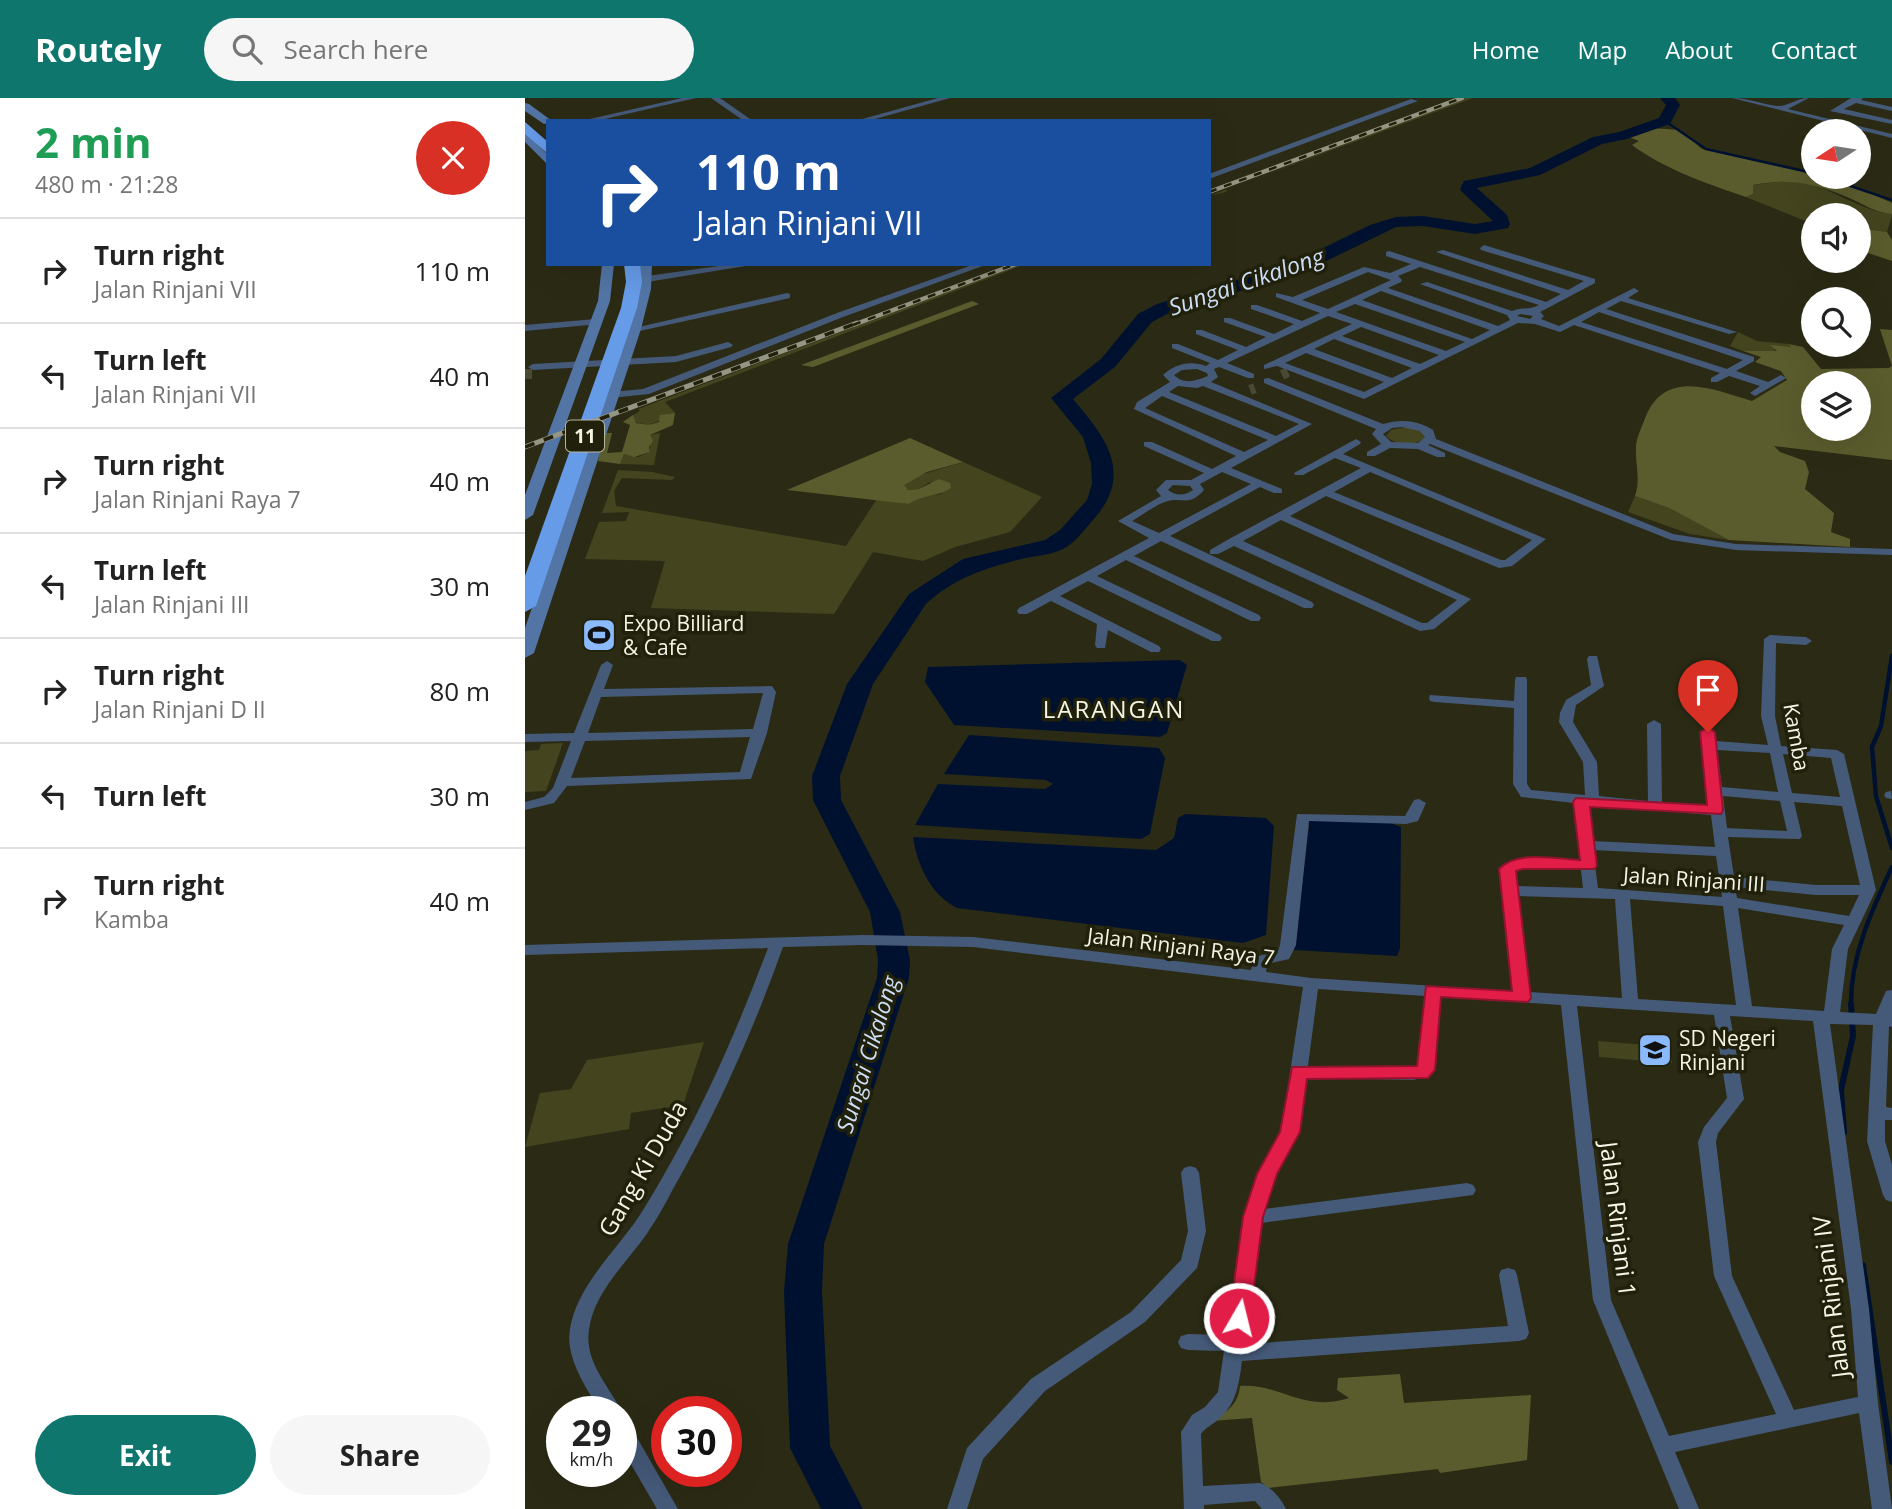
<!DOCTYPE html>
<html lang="en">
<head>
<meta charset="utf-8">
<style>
	:root { --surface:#fff; --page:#f6f6f6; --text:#222; --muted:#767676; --line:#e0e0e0; --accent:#0f766e }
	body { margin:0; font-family:"Open Sans",sans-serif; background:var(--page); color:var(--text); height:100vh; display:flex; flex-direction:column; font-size:26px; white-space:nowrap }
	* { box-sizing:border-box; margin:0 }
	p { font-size:23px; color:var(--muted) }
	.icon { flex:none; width:38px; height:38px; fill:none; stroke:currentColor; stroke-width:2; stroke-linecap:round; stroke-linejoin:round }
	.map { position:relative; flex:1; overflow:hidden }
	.drawer { display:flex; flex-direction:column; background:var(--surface); width:525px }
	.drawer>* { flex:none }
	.hud { position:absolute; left:21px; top:21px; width:665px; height:147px; border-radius:0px; box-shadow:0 7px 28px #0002; background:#1a4fa0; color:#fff; overflow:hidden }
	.needle { width:46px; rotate:258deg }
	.tools { position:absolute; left:1276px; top:21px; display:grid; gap:14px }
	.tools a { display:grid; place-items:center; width:70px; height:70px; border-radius:50%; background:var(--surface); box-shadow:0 7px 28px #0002; font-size:35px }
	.speed { position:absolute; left:21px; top:1298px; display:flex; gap:14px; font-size:35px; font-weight:700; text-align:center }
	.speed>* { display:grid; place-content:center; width:91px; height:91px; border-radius:50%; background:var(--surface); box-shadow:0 7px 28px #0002; line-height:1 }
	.speed small { font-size:18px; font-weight:400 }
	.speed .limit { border:10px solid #d22; background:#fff; color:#111 }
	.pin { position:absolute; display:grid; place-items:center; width:60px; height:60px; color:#fff; margin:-72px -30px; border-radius:50% 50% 50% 0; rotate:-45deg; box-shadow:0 0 7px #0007 }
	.pin .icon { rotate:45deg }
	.me { position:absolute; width:77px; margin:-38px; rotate:8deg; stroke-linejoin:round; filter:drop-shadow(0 0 5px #0008) }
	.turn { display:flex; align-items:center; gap:24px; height:147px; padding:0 35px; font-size:32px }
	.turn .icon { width:91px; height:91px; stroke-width:2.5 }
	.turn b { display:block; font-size:49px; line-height:60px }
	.round { display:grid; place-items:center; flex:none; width:74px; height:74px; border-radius:37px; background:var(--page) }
	.head { display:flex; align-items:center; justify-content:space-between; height:119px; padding:0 35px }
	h1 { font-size:42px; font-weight:700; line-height:52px; color:#1e9e55 }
	.cta { display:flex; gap:14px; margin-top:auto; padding:14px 35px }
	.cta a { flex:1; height:80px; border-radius:42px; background:var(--accent); color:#fff; font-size:28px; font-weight:700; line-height:80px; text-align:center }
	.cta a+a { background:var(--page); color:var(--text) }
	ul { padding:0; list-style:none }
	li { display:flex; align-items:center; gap:21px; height:105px; padding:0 35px; border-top:2px solid var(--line) }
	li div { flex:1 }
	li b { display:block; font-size:26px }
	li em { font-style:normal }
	header { display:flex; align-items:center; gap:42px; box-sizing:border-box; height:98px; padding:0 35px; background:var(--accent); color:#fff }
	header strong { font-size:33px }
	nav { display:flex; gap:38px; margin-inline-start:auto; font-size:24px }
	.search { width:490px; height:63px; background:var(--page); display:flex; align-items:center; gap:18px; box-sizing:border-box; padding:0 24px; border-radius:38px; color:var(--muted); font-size:26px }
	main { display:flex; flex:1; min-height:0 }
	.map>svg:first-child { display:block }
	.green { fill:#44451f }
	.forest { fill:#5b5c2d; fill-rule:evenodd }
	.water { fill:#001130 }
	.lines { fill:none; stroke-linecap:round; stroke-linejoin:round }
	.stream-far2 { stroke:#001130; stroke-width:2.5 }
	.stream-far1 { stroke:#001130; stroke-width:4.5 }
	.stream { stroke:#001130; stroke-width:6 }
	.river { fill:#001130; fill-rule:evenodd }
	.street-tunnel { stroke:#494934; stroke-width:10; stroke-dasharray:10 5; stroke-linecap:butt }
	.street { fill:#455a79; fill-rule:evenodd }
	.secondary { fill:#5275a6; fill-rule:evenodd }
	.highway { fill:#669be8; fill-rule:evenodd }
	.rail-far1-casing { stroke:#949583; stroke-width:4.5 }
	.rail-casing { stroke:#949583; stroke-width:5 }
	.rail-far1 { stroke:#21210b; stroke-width:2.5; stroke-dasharray:8; stroke-linecap:butt }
	.rail { stroke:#21210b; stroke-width:3.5; stroke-dasharray:10; stroke-linecap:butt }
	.route { fill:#e11d48; stroke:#92132f; stroke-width:2 }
	.labels { text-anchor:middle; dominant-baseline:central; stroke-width:7; stroke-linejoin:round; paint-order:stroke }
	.shield { fill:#21210b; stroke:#b5b5a5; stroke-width:2 }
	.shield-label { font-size:19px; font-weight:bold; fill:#f4f5e7 }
	.poi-label { font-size:21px; fill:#f4f5e7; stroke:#21210b; text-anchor:start }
	.street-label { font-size:21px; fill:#f4f5e7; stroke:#21210b }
	.water-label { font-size:23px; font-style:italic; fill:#cddef7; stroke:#21210b }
	.quarter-label { font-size:24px; letter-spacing:2px; fill:#f4f5e7; stroke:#21210b }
	.near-street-label { font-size:24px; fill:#f4f5e7; stroke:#21210b }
</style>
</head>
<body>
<header>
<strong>Routely</strong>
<div class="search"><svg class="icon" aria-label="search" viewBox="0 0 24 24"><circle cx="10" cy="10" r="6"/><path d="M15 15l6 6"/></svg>Search here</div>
<nav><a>Home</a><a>Map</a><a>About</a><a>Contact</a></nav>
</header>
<main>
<section class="drawer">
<div class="head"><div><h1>2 min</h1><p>480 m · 21:28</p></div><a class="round" style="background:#d93025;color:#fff"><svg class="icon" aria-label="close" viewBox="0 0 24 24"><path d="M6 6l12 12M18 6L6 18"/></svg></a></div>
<ul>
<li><svg class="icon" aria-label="right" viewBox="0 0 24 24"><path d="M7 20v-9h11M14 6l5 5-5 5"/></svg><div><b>Turn right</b><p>Jalan Rinjani VII</p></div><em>110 m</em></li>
<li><svg class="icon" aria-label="left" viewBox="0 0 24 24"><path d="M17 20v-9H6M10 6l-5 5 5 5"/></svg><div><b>Turn left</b><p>Jalan Rinjani VII</p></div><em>40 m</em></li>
<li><svg class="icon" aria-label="right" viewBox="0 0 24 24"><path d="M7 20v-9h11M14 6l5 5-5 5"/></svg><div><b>Turn right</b><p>Jalan Rinjani Raya 7</p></div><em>40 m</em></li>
<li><svg class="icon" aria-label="left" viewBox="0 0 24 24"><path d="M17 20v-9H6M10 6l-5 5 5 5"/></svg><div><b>Turn left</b><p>Jalan Rinjani III</p></div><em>30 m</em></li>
<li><svg class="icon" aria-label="right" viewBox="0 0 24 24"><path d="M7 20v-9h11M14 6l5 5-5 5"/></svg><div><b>Turn right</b><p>Jalan Rinjani D II</p></div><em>80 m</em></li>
<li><svg class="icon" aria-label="left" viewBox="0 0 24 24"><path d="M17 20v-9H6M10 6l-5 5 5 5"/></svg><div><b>Turn left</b></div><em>30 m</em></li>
<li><svg class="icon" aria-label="right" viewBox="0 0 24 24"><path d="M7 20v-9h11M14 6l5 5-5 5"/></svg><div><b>Turn right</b><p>Kamba</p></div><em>40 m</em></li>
</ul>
<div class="cta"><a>Exit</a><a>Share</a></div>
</section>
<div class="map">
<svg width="1367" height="1411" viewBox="0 0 1367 1411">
	<rect width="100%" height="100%" fill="#2b2b15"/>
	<path class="green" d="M941,0H948L702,91L701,94L684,98Z
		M1271,82C1305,88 1334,113 1367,116L1362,134L1334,130V117H1288V126L1221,99L1228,96V87Z
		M495,166H501L140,304L150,315L136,317V322L124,327L109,324L108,317L115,313L113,311Z
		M1213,234L1232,243L1264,246L1266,249L1247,248L1251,254L1218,253L1205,248Z
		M880,329L895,332L900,339C891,349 871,348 861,338L866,332Z
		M135,335L129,367L95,366L99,356L113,359L125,354V337Z
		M438,364L517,399L485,434L430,449L398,463L348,454L309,516L126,510L140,463L60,461L74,424L101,423L104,414L77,415L93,372L127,374L150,379L147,382L97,380L89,393L91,408L321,448L352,401L384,406L394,399L417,396L405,384L394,391L383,392L378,387L389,379Z
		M1110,398L1144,410L1204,442L1165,436L1103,414Z
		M38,645L21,693L0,694V653L14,652L16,646Z
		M1073,943L1145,949L1147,965L1074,959Z
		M179,944L158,1007L106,1015L104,1031L0,1049L15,995L46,991L62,962Z"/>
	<path class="forest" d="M1126,30L1155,32L1177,51L1272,71L1288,79L1334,90L1367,105V116C1350,115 1337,105 1322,99C1289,85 1262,80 1228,87V96L1221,99C1183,86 1139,71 1107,47L1114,43L1104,39Z
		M1334,130L1362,134L1367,142V163L1334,152Z
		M447,203L454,206L288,269L276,267Z
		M1355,231L1367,232V362L1249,348L1255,354L1280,363L1284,374L1280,391L1309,415L1306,434L1325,441V449L1204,442L1144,410L1110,398C1116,381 1110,367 1111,349C1111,341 1116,331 1119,323C1138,269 1187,291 1227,303L1262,282L1256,273L1230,264L1236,259L1218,253H1252L1245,247L1266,249L1264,246L1278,249L1296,271L1364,270L1367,268ZM1334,285V331H1288V285Z
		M150,315L148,327L125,337L128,343L124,349L125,354L109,359L99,356L95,366L73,363L79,335H87L82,355L97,354L105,327L98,324L108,317L111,325L124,327L134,324L135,317Z
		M385,340L438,364L402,374L379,387L383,392L394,391L414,381L425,385L426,390C413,399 398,396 384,406L262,392Z
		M875,1276L879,1305L1006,1297L1002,1362L915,1375L913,1371L743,1390L736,1384L727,1320L686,1323C702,1314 713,1307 715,1288C756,1285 776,1315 824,1300L812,1292L813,1280Z"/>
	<path class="water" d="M655,562L662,567L642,635L635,639L429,627L400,584L403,569Z
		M444,637L634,650L640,660L625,736L616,741L390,727L413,686L520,691L528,686L521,682L419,676Z
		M660,716L741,720L749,728L741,837L718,845L432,810C406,797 392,767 388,739L631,752L649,740L653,720Z
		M781,721L866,725L876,729L875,851L872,858L769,852L784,728Z"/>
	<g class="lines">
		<path class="stream-far2" d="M1140,23L1181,51L1288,75
			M1299,79L1367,102"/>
		<path class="stream-far1" d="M1367,558L1356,628L1347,649L1351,698L1367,750
			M1326,908C1325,859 1347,812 1367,769"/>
		<path class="stream" d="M1319,1034L1316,992L1328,938L1326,906
			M1338,1167L1367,1364"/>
		<path class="river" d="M1135,0H1150L1155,7L1145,26L1102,41L1077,46L1015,77L952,90L982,117L985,126L983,130L950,136L898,128L871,129L781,173L646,214L627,224L590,269L548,301C581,340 609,375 569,421C559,432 551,444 538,451C526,457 509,458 496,461C461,470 429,480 401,506L348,586L315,678L316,702L375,814L385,862L384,880L299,1146L297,1194L305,1348L338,1411H296L265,1350L259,1194L263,1146L352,880L353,862L345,814L288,702L287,678L322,586L384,496L438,461L520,442L535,432L562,402L567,386L566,365L558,339L526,300L576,261L613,216L632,206L768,165L845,127L871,119L898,118L950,126L968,123L937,94L935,91L939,83L1005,70L1068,39L1094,34L1134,20L1141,7Z"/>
		<path class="street-tunnel" d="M0,276H7
			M757,277L763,274
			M725,292L730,290"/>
		<path class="street" d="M157,0H171L71,23H56Z
			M186,0H195L228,23H219Z
			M413,0H425L343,23H330Z
			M1207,0C1223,0 1236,6 1252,8C1262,9 1272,0 1284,0L1263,11L1367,36V40Z
			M1326,0H1338L1336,2L1367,9V13L1331,5L1319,11L1367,22V26L1305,13Z
			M886,1L893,3L684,81V76Z
			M959,147L1070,181V185L1015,214L1019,218L1016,221L1034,228L1109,190L1114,193L1103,200L1212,234L1204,236L1096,203L1081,211L1229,259V263L1211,273L1243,284L1256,277L1261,280L1230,298L1225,295L1235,288L1204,278L1192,284H1186V280L1195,275L1049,227L1035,234L1010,226L993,225L839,301L752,268L739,271V267L827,226L803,218L702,265L729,276V280H723L694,269L689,271L693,279L686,284L787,326L706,370L757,391V395H749L735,389L645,438L787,504L789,507L787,510H779L636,443L609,458L734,517L736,520L734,523H726L601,462L572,478L695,537L697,540L695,543H687L563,483L535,498L634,548L636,551L634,554H626L583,532L580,550H572L570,547L572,526L526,503L502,516H494L492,513L494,510L624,440L593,423L636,398L631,392L641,382H666L679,375L619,348V344H627L687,371L711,358L609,311L612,304L645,284L638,277C650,266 665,262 681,268L685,265L647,250V246H653L693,262L713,252L671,236V232H677L721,249L741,239L699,224V220H705L749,236L769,226L726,211V207H732L777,223L795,215L751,199V195L768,199L839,169L865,175L886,166L861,158V154L864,153L1021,204L1036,196L911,154L918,152L1043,192L1059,183L956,152L955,150ZM895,169L1014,207C1005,212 996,209 987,213L902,184L895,186L982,217L985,222L973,228L863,190L876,184L877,182L873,178ZM843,174L866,182L803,211L777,202ZM856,193L965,232L947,241L837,202ZM830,206L940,244L921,253L811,214ZM1074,214L1218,262L1202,271L1056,224ZM995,216L1008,218L1005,221L992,218ZM836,229L914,257L895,266L817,238ZM809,241L887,270L867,280L789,251ZM781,255L859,284L839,294L760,265ZM672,271L682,275L683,278C671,283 659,287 649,277L657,272ZM653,288L672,290L678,288L774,326L751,338L644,294ZM637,298L743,342L719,354L620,310ZM697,374L726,386L634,435L607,423C618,417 631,406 643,403C658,399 664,409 679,392L675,386ZM648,387L665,388L668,392C659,398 651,398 643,392Z
			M208,166H233L122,184L118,181L122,178Z
			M450,166H463L318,219L124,296L86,300L81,297L86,294L118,291L312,215Z
			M262,195L265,196V200L110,234L105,231Z
			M71,221L74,222V226L0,233V227Z
			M203,244L208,247L206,249L151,264L8,272L3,269L8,266L151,258Z
			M743,280L858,326C876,321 892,322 908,332L911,341L1148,436L1211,446L1367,451V457L1211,452L1146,442L905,346L903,347L920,355V359H912L893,351L865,350L850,358H842V354L856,346L847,336L851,331L739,285V281ZM877,329L895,333L900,339L893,345L866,344L858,336L867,330Z
			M831,341L836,344L835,346L818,356L1021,441L987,468L974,470L801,398L765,418L946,501L909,531L895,533L709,448L693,456H685V452L704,441L836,370L810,360L778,377H770L769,375ZM845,374L1007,442L980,462H976L809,394ZM756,422L932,502L902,525H897L718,443Z
			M1245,537L1281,539L1287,543L1281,547L1251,545L1250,618L1256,648L1312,652L1319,656L1351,792L1323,851L1315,914L1351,916L1361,893L1367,892V929L1364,928L1361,1009L1367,1010V1022H1360V1043L1367,1067V1104L1361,1102L1358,1097L1342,1043L1348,927L1305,926L1344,1211L1353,1305L1367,1411H1347L1334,1315L1150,1354L1174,1411H1154L1068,1202L1036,907L915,899L909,972L907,976L889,982L781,980L774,1034L751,1076L740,1111L942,1085L948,1087L951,1092L948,1097L736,1125L720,1246L983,1228L974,1177L976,1172L983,1170L990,1172L992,1177L1004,1235L1001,1241L994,1243L717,1263C714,1285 712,1305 694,1321C687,1327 681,1329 676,1336L678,1388L735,1385C746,1389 756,1400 761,1411H737L730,1403L679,1407V1411H659L656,1334L667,1317L680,1309L693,1294L699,1253L663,1252L656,1250L653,1244L656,1238L663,1236L701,1237L719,1119L733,1076L756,1034L778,889L448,849L337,847L258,849C228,933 192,1014 148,1091C140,1107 131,1122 121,1137C101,1165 68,1196 64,1232C59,1263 84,1288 97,1314H76C62,1291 40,1260 45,1231C51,1192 85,1158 108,1127C118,1113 127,1097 136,1082C179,1008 213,930 243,850L0,857V847L337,837L448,839L726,872L730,859L753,853L755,847L772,716L880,718L889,702L894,701L901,705L893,723L881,726L784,723L771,847L764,861L742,866L741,874L786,880L988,893L976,771C994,753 1032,762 1055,763L1049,705L996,699L988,686L989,610L910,604L905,603L904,600L905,597L989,603L990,582L991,579H1001L1002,582V686L1006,692L1060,697L1058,664L1034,624L1035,615L1041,602L1066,587L1062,561L1064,558H1072L1079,588L1051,607L1048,624L1072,664L1074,698L1123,703L1122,626L1129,622L1136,626L1137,704L1185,708C1183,691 1174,645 1178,631H1188L1191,643L1243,647L1236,618L1239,541ZM1192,652L1245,655L1253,694L1197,689ZM1258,656L1306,660L1315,699L1267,695ZM1198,698L1255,703L1262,733L1202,730ZM1269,704L1317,708L1335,787H1291L1209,779L1203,739L1275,741L1277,738ZM1063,707L1186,717L1190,749L1067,743ZM1068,752L1191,758L1197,799L1073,790ZM998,770L1056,772L1058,790L992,788L991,773ZM1210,789L1291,797H1334L1324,818L1212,800ZM993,798L1090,801L1097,900L1004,894ZM1105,801L1198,808L1211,907L1113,901ZM1213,810L1319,827L1307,851L1299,913L1227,908ZM793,891L900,898L893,969L783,968ZM1052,908L1189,917L1202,1000L1179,1029L1173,1044L1189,1178L1251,1316L1144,1338L1086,1202ZM1205,918L1288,923L1326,1211L1333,1299L1269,1312L1207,1178L1191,1044L1193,1035L1219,1001Z
			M82,563L88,567L79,591L247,588L251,594L242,635L226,681L42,688L29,705L0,712V704L19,699L28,690L46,643L0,644V636L49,635L76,567ZM238,595L228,631L63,635L76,599ZM225,639L215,674L46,680L60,643Z
			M1366,693L1367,701L1361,700L1359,697L1361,694Z
			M665,1068L671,1070L674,1075L681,1133L672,1170L620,1224L520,1293L458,1361L442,1411H422L442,1350L506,1281L606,1214L656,1162L663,1133L656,1075L659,1070Z
			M96,1321L103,1324L153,1411H132L96,1349Z"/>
		<path class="secondary" d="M0,5L4,6L27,23L19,26L0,13Z
			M0,34L23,57V67L0,44Z
			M77,166H89L85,203L8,417L0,422V397L73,203Z
			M115,166H127L126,191L116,231L9,555L0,560V530L104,231L114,191Z"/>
		<path class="highway" d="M0,24L23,44V56L0,36Z
			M99,166H115L117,184L112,210L11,508L0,514V478L96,210L101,184Z"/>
		<g class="rail-far1-casing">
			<path id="rail-far1" d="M684,94L937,0
				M328,227L491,166"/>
		</g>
		<g class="rail-casing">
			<path id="rail" d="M0,349L332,225"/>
		</g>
		<use href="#rail-far1" class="rail-far1"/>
		<use href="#rail" class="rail"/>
	</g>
	<path class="route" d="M1183,629L1190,634L1198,712L1196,716L1065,709L1072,768L1069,771H998L991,773L1006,900L1003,904L916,899L910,972L903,980L782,981L775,1034L752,1076L738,1119L725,1220L722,1226L714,1228L707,1226L704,1220L718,1119L732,1076L755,1034L767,969L892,968L901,888L987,893L974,771C991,752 1032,761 1055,762L1048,704L1051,700L1182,707L1175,634Z"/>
	<defs>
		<g id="stadium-square" transform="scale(1.75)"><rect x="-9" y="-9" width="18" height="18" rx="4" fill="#8bbafc" stroke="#21210b"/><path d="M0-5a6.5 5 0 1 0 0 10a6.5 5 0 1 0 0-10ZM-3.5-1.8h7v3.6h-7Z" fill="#111"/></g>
		<g id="school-square" transform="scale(1.75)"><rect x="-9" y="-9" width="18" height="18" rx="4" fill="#8bbafc" stroke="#21210b"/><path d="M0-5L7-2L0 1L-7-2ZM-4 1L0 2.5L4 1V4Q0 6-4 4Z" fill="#111"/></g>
	</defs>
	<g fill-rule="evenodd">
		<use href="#stadium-square" x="74" y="537"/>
		<use href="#school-square" x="1130" y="952"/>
	</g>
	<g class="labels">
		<rect class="shield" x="41" y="322.5" width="38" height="31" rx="5"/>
		<g class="shield-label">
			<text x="60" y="338">11</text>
		</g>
		<g class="poi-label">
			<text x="98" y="525">Expo Billiard<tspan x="98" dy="24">&amp; Cafe</tspan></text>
			<text x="1154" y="940">SD Negeri<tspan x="1154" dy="24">Rinjani</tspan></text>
		</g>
		<g class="street-label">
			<text transform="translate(1272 639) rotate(80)">Kamba</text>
			<text transform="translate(1169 781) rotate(4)">Jalan Rinjani III</text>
			<text transform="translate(656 848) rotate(7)">Jalan Rinjani Raya 7</text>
		</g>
		<g class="water-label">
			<text transform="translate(721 183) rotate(-19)">Sungai Cikalong</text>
			<text transform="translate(342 956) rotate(-73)">Sungai Cikalong</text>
		</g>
		<g class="quarter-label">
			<text x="589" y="610">LARANGAN</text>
		</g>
		<g class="near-street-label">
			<text transform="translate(117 1070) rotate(-60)">Gang Ki Duda</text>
			<text transform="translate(1094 1121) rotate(83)">Jalan Rinjani 1</text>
			<text transform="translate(1305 1199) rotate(-97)">Jalan Rinjani IV</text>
		</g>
	</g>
</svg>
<div class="tools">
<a><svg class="needle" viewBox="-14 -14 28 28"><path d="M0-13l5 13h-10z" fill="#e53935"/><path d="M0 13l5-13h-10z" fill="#767676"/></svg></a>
<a><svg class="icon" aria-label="sound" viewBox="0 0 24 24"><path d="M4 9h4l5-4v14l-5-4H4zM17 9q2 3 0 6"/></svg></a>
<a><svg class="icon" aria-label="search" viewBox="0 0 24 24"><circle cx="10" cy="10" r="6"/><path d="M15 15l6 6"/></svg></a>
<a><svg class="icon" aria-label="layers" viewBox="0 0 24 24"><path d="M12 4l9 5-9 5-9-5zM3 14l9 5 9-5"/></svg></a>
</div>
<div class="speed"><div>29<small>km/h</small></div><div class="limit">30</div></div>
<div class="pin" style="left:1183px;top:634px;background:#d93025"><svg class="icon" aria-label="arrive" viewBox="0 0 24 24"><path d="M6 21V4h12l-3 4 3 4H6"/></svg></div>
<svg class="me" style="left:714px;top:1220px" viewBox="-20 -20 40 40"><circle r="17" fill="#e11d48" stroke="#fff" stroke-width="3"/><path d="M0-11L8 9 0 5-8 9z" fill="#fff"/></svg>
<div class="hud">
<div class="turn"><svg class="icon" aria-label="right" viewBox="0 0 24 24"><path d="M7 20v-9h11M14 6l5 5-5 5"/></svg><div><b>110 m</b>Jalan Rinjani VII</div></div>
</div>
</div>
</main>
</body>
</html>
